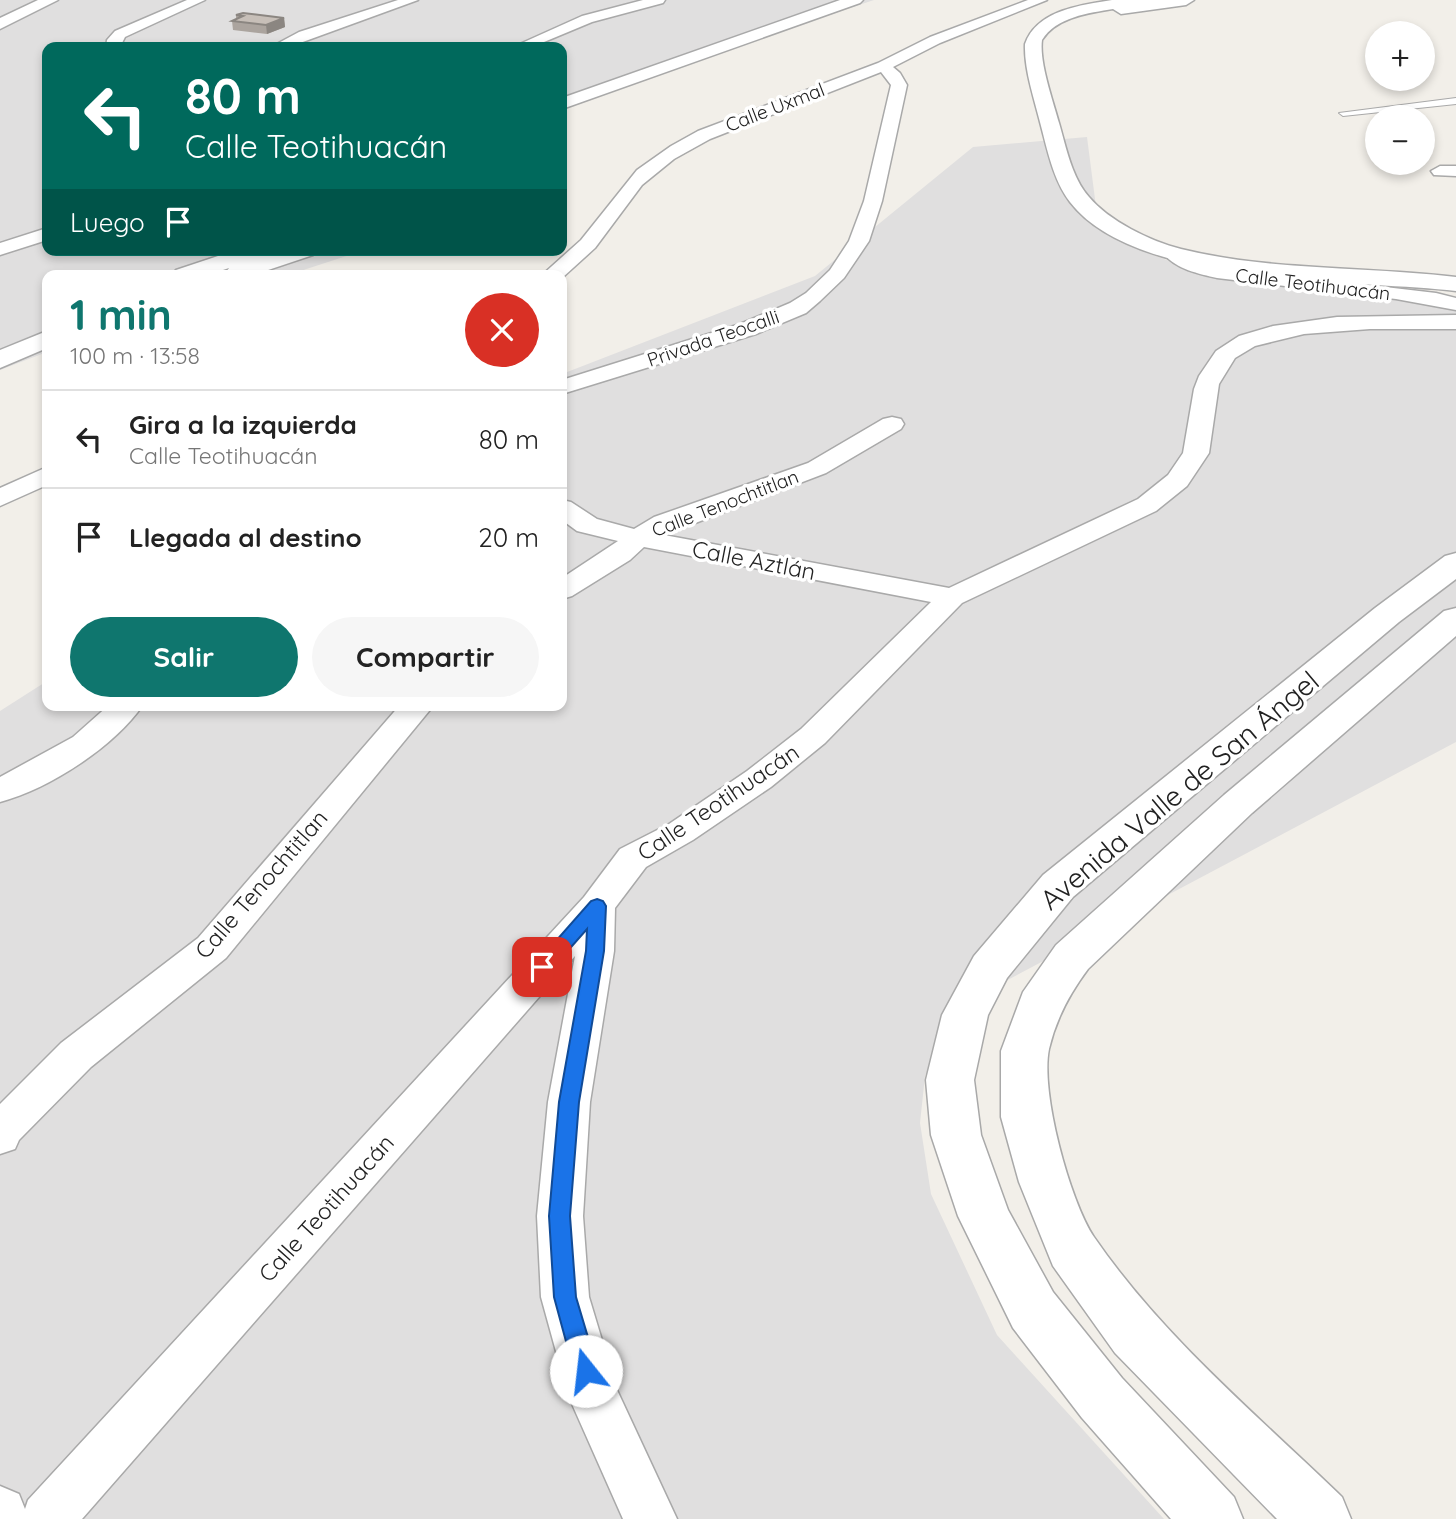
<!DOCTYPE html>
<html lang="es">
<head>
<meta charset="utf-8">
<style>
	:root { --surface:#fff; --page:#f6f6f6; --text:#222; --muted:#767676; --line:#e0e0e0; --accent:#0f766e }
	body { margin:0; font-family:Quicksand,sans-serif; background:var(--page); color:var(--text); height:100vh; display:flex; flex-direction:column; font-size:26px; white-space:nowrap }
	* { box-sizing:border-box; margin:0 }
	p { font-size:23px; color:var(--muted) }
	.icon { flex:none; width:38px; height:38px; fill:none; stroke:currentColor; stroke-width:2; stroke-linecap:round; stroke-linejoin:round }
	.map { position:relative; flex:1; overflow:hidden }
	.details { position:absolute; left:42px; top:270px; width:525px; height:441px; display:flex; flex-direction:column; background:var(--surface); border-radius:14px; box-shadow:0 4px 10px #0003 }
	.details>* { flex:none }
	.guide { position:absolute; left:42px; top:42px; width:525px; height:214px; border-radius:14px; box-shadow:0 4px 10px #0003; background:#00695c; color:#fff; overflow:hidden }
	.fabs { position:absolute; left:1365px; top:21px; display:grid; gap:14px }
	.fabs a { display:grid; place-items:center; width:70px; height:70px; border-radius:50%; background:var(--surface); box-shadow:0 4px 10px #0003; font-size:35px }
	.pin { position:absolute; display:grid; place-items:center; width:60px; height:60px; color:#fff; margin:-30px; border-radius:14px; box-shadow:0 4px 10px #0006 }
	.me { position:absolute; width:77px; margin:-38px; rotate:344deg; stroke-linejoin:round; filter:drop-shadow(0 0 5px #0008) }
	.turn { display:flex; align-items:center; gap:24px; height:147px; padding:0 28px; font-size:32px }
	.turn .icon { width:91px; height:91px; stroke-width:2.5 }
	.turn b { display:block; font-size:49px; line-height:60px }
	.then { display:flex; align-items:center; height:66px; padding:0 28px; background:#0003; gap:14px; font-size:26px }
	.round { display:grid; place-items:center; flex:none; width:74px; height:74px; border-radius:37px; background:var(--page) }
	.summary { display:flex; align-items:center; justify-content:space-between; height:119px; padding:0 28px }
	h1 { font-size:42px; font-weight:800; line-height:52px; color:var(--accent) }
	.cta { display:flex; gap:14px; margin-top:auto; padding:14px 28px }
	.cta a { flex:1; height:80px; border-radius:42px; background:var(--accent); color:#fff; font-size:28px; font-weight:800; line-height:80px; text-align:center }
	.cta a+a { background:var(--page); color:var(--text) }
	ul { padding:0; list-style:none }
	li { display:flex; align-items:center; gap:21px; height:98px; padding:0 28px; border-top:2px solid var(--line) }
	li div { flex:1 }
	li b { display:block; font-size:26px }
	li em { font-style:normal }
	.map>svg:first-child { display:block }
	.residential { fill:#e0dfdf }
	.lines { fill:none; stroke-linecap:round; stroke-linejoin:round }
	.service-casing { stroke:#a9a9a9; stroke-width:2 }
	.minor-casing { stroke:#a9a9a9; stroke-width:3 }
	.tertiary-casing { stroke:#a9a9a9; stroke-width:3 }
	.service { fill:#fff; fill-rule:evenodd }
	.minor { fill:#fff; fill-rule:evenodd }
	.tertiary { fill:#fff; fill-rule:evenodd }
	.wall { fill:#aba49e }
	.shaded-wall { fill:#8b8681 }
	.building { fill:#c7bfb8; stroke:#8b8681; stroke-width:2 }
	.route { fill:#1a73e8; stroke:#114b97; stroke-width:2 }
	.labels { text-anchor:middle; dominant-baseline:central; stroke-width:7; stroke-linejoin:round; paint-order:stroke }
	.far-street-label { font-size:19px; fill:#222; stroke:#fff }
	.street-label { font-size:23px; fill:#222; stroke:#fff }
	.near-street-label { font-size:28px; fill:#222; stroke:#fff }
</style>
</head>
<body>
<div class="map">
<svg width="1456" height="1519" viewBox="0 0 1456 1519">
	<rect width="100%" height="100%" fill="#f2efe9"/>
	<path class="residential" d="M0,0H874L679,65L562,109V47H47V250H365L288,275H47V352L0,370Z
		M1087,137L1099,230L1150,254L1189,268L1271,286L1456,299V742L953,1009L925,1076L920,1123L931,1194L997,1335L1164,1519H0V711L47,681V705H562V374L815,276L973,147Z"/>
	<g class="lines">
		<g class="service-casing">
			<path id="service" d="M1456,98V104L1343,116L1339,113Z"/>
		</g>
		<g class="minor-casing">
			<path id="minor" d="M187,0H205L125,37L120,47H106L107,40L115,31Z
				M398,0H418L289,47H271L299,32Z
				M643,0H665L663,3L592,22L532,47H513L582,16Z
				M1028,0H1047L940,43L893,67L900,73L907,85L882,201L869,241L844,278L820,301L806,313L756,334L562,394V380L740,324L790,303L806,293L830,270L849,241L864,201L891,85L881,72L710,139L674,159L642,185L595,248L562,278V275H542L581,240L637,170L671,146L698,131L878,63L930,37Z
				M1440,166H1456V176L1434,175L1431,171Z
				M47,228V240L0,255V243Z
				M1174,248L1209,263L1232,269L1436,293L1456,298V310L1396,299L1217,278C1199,274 1176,269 1164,254L1167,250Z
				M1456,315V329H1370L1304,334L1255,346L1235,358L1219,384L1209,453L1187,486L1156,511L962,603L825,743L771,787L693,840L646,867L615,908L614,951L590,1102L583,1216L589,1297L617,1390L677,1519H623L568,1395L541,1297L537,1216L548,1102L575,956L82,1519H0V1486L19,1494L25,1509L28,1500L584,897L620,849L669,824L747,771L801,729L931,602L644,547L630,560L572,596L562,599V578L618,541L577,531L562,520V500L571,502L597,519L634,529L654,517L808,463L883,419L892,417L901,419L904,424L901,429L826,473L664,535L949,588L1138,499L1168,475L1183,453L1194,389L1199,376L1216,351L1239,336L1273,326L1337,317Z
				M47,467V485L0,506V488Z
				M109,705H143C114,747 49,789 0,802V777L73,737Z
				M400,705H434L226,958L91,1067L19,1140L15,1149L0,1154V1104L61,1043L198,938Z"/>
		</g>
		<g class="tertiary-casing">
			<path id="tertiary" d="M38,0H58L0,29V18Z
				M840,0H863L860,3L562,109V98Z
				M1112,0H1194L1186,5L1121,14L1113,9C1089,13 1056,17 1042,40C1039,62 1053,101 1059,123C1066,147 1072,178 1089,197C1109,221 1150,241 1181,249C1270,271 1365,266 1456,277V291C1354,279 1136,288 1070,202C1053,180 1047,148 1040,122C1034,98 1024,69 1025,44C1037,10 1081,5 1112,0Z
				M236,250H271L268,254L281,250H316L313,255L253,275H228L226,272L229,268L208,275H172L176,270Z
				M47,331V348L0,368V350Z
				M1456,553V579L1399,622L1073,897L1007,978L988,1015L974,1080L981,1135L1008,1210L1053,1292L1122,1378L1234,1497L1243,1519H1171L1082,1418L1013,1328L958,1216L931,1135L926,1080L942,1015L974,956L1043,875L1375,608L1445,556Z
				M1456,608V636L1252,813L1088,969C1070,993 1056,1019 1049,1049C1040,1092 1070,1201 1094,1237C1162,1336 1256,1414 1342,1497L1351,1519H1277L1115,1353L1053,1266L1019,1182L1001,1117V1051L1023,992L1056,945L1224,795L1444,611Z"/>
		</g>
		<use href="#service" class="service"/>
		<use href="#minor" class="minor"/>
		<use href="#tertiary" class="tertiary"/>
	</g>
	<path class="wall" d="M236,15L284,18L285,27L267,34L233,30L232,21L236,19Z"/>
	<path class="shaded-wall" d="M284,18L285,27L267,34L266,25Z"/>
	<path class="building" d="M243,13L284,18L266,25L232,21L243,16L236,15Z"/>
	<path class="route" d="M597,899L603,901L606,906L604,951L579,1102L570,1216L576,1297L598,1371L594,1379L586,1382L578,1379L574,1371L554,1297L549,1216L559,1102L586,951L587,929L549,972H535L533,967L591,901Z"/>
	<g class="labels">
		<g class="far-street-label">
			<text transform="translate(775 107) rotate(-21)">Calle Uxmal</text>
			<text transform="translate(1313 284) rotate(7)">Calle Teotihuacán</text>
			<text transform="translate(713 338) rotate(-19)">Privada Teocalli</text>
			<text transform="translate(725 503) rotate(-21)">Calle Tenochtitlan</text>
		</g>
		<g class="street-label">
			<text transform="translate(754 560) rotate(11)">Calle Aztlán</text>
			<text transform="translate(718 802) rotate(-34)">Calle Teotihuacán</text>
			<text transform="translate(261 884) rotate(-49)">Calle Tenochtitlan</text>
			<text transform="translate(326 1208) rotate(-48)">Calle Teotihuacán</text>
		</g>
		<g class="near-street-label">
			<text transform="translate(1179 790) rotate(-40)">Avenida Valle de San Ángel</text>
		</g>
	</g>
</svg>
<div class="fabs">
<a>+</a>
<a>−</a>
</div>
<div class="pin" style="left:542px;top:967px;background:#d93025"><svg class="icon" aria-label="arrive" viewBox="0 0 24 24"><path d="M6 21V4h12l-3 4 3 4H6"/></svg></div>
<svg class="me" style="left:586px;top:1371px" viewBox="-20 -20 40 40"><circle r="19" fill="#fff"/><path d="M0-13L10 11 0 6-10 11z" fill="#1a73e8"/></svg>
<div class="guide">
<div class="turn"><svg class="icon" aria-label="left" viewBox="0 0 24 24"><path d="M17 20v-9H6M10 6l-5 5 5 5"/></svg><div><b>80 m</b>Calle Teotihuacán</div></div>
<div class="then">Luego<svg class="icon" aria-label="arrive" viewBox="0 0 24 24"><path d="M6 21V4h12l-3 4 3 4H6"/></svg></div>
</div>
<section class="details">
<div class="summary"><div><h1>1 min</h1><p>100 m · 13:58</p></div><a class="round" style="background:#d93025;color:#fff"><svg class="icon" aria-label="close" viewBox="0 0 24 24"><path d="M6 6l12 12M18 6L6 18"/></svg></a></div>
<ul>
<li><svg class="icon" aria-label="left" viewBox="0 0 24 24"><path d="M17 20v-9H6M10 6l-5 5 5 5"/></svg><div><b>Gira a la izquierda</b><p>Calle Teotihuacán</p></div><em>80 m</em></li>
<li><svg class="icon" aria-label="arrive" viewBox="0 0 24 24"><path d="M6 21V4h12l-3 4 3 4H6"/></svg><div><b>Llegada al destino</b></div><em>20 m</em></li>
</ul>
<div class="cta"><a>Salir</a><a>Compartir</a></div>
</section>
</div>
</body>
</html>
